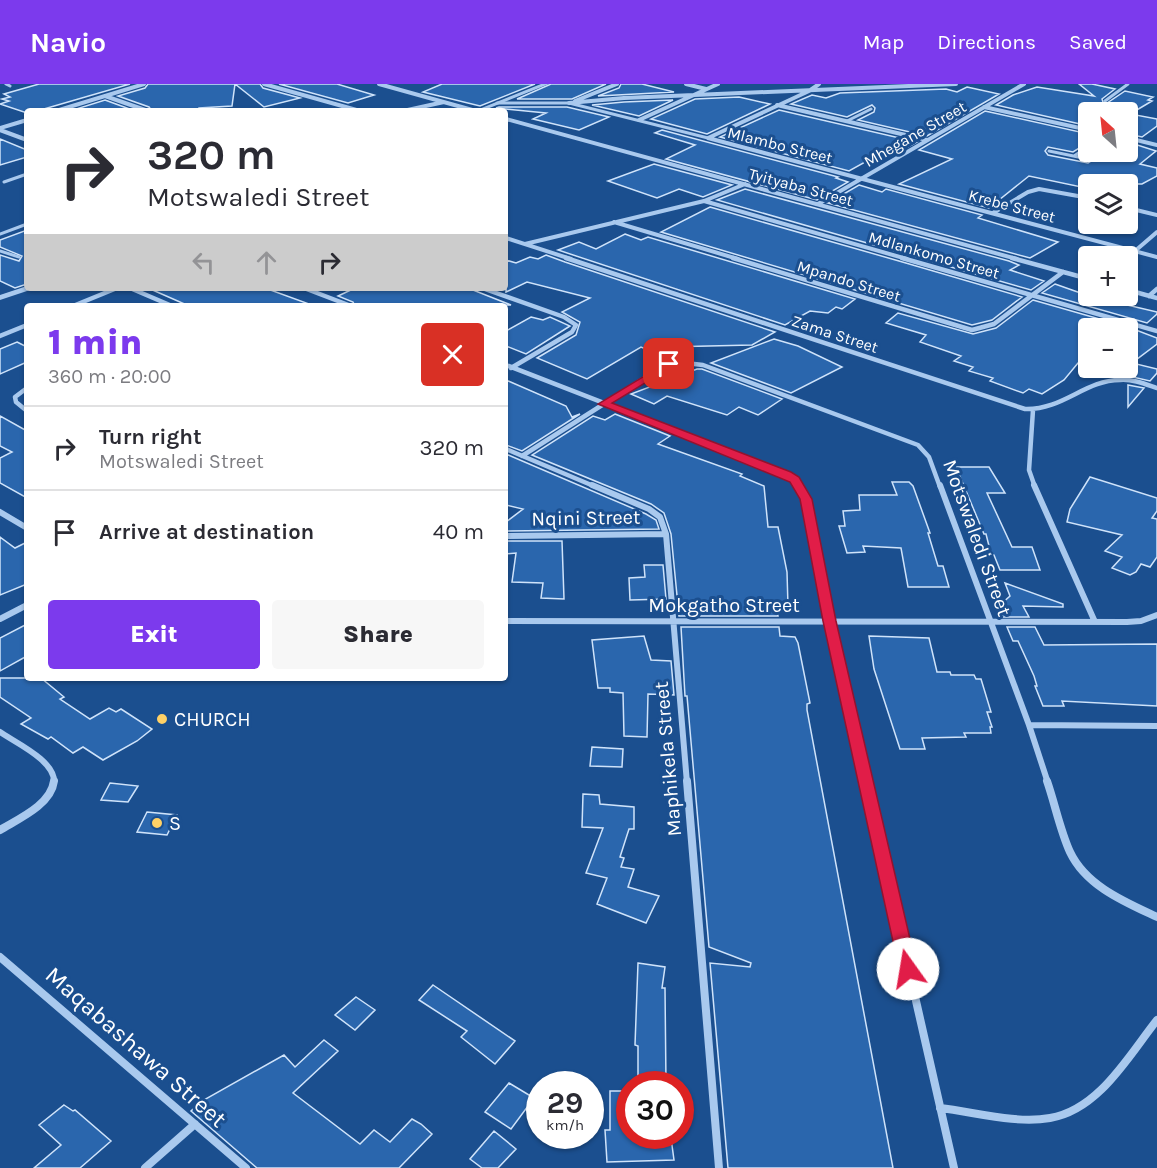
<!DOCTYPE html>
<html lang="en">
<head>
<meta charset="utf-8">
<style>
	:root { --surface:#fff; --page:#f7f7f7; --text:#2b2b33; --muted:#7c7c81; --line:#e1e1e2; --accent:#7c3aed }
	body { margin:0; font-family:Karla,sans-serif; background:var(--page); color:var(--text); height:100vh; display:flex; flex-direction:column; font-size:22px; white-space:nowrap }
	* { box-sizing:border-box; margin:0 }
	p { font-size:20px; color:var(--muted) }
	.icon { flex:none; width:33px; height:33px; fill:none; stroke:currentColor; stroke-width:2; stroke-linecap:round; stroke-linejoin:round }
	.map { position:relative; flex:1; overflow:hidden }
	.details { position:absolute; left:24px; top:219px; width:484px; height:378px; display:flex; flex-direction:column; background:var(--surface); border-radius:6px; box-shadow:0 2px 4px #0004 }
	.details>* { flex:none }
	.banner { position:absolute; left:24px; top:24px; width:484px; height:183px; border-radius:6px; box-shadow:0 2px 4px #0004; background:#fff; color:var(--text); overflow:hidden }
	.needle { width:39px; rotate:333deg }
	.tools { position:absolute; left:1078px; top:18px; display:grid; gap:12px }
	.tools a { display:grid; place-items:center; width:60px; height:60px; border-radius:6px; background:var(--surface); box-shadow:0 2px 4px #0004; font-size:30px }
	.speed { position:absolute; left:526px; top:987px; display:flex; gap:12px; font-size:30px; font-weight:700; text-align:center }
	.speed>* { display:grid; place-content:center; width:78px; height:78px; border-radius:50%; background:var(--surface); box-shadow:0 2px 4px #0004; line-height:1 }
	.speed small { font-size:15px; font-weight:400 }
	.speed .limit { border:9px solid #d22; background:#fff; color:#111 }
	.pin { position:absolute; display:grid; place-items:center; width:51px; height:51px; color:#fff; margin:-26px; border-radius:12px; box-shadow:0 3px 9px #0006 }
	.me { position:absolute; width:66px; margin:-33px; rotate:347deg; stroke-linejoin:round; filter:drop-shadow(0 0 4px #0008) }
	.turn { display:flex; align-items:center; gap:21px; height:126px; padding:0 24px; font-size:27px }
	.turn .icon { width:78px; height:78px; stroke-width:2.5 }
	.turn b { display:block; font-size:42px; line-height:51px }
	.lanes { display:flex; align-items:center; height:57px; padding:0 24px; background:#0003; justify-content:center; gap:30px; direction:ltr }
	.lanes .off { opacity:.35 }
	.round { display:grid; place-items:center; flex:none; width:63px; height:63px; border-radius:6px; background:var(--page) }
	.summary { display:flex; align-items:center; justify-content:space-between; height:102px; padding:0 24px }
	h1 { font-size:36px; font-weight:800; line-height:45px; color:var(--accent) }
	.primary-button { display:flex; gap:12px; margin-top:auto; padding:12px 24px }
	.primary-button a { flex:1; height:69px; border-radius:6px; background:var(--accent); color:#fff; font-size:24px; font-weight:800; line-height:69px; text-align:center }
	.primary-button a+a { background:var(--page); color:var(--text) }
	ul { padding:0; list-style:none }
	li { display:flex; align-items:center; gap:18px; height:84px; padding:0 24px; border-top:2px solid var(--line) }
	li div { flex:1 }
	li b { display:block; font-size:22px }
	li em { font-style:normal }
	header { display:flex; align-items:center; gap:36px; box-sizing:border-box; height:84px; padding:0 30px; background:var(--accent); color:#fff }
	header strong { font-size:28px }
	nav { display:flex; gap:33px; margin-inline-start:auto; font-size:21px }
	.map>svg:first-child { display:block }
	.building { fill:#2a66ad; stroke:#cfe3fa; stroke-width:1.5 }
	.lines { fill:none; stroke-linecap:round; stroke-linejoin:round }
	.service { stroke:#a9c9ee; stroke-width:3 }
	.minor-far3 { stroke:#a9c9ee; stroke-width:4 }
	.minor-far2 { stroke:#a9c9ee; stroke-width:4.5 }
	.minor-far1 { stroke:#a9c9ee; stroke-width:6 }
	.minor { stroke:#a9c9ee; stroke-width:8 }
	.tertiary { fill:#a9c9ee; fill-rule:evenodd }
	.route { fill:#e11d48; stroke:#92132f; stroke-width:1.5 }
	.poi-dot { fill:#ffd166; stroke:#1b4f8f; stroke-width:2 }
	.labels { text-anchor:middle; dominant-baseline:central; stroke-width:6; stroke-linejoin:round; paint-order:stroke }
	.far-street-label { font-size:16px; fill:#fff; stroke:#1b4f8f }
	.street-label { font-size:20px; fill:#fff; stroke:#1b4f8f }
	.poi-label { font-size:20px; fill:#fff; stroke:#1b4f8f; text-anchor:start }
	.near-street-label { font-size:24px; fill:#fff; stroke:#1b4f8f }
</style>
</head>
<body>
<header>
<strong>Navio</strong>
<nav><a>Map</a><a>Directions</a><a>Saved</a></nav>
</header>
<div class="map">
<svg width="1157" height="1084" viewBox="0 0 1157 1084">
	<rect width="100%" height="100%" fill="#1b4f8f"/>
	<path class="building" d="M39,0H130L37,27L27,29L0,20L9,17L2,15L10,13L4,10Z
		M148,0H260L263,4L300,14L264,23L235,0L232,22L199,24V27H152L149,23L118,12L145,4Z
		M279,0H337L374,11L348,19Z
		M442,0H535L480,22L423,8Z
		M551,0H606L572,15H517Z
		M621,0H642L674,8L598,12L619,4Z
		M1079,0H1092L1115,5L1102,15L1104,21L1125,7L1153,13L1148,16L1152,17L1130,30L1157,35V42L1142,53L1128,50V28H1089V42L996,21L1013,11L1037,3L1094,12Z
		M967,3L999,10L927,52L858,36L874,28L875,24L872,21L847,33L791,20L812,11L826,14L840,9L946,5L957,8Z
		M739,13L770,20L707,50L651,35L695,15Z
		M105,16L135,27H73V26Z
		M673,16L639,32L592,21L624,18Z
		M499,23H567L609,33L579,46L533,35L546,29L496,24Z
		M779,26L917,58L908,63L901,61L886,69L883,68L849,87L720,53Z
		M985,27L1089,50V58L1073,68L1048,63L1045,67L1048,71L1088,79L1091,77V73L1083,70L1089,67L1128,68V58L1156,67L1140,80L1157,84V92L1142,100H1089L1086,104L1029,92L989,124L899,100L952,75L919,66Z
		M662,46L838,93L836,94L848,98L817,116L666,75L695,61L655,49Z
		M0,55L27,66V73L0,81Z
		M654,80L732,101L703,113L679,105L657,114L608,97Z
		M859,101L882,108L886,105L982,131L978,134L1058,158L1030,174L828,119Z
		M745,105L1009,177L1019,181L1010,186L1044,197L1031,206L717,116Z
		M710,123L899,177L1022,213L992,236L972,241L661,148Z
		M27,146V200L15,204L0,197V171L19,177L22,172L0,163V156Z
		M625,150L641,156L648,153L855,215L842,225L836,223L828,229L810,227L785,241L558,166L579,158L596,165Z
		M546,171L565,178L775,248L752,261L665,263L655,269L641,263L587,295L537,274L576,251L580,238L562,228L590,214L527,198L506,208V176L516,179L530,173L538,175Z
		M1055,200L1089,212L1157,228V230L1147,239L1042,209Z
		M148,204H265L309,220V222H189Z
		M355,204H468L511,221L355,222L353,218L338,212Z
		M1033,216L1124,242L1121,244H1089V270L1078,279L1064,296L1042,310L1029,305L1023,309L990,297L993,294L969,287L973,283L954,277L961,272L920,258L926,251L886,239L898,229L973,250L996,244Z
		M531,233L543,236L550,233L570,242L526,270L506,262V247Z
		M1128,243L1157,254V260L1132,279L1157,285V289L1150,297L1128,292Z
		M774,255L798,262L842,283L791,309L711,279Z
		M17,258L27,263V278L0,290V265Z
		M697,285H702L782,315L758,331L739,323L727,331L667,312L654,320L631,310Z
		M506,296L566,322L572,333L580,330L522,367L506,361Z
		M1128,301L1144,304L1128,323Z
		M615,330L670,352L658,360L742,390L740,392L764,402L768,443H778L787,488L788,522H776L778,532H679L671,450L664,429L651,420L532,371L593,332L605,336Z
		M0,332L27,347V414L0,399V374L12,368L0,362Z
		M506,370L646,430L656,436L659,445L506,447V438L523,425L506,421Z
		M956,383H989L1005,409H987L1012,463H1032L1040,486H1000L994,471L991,470L986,450H984Z
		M1090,393L1157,414V427L1152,434L1157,435V473L1150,483L1141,480L1136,488L1130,491L1112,484L1122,473L1105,467L1122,451L1067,438L1070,425Z
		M892,398H909L913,402L930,449H928L938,482H943L949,503H908L901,464L863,462L865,468L847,469L839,442H845L843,427L860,426L859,411H897Z
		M0,453L15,464L27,458V500L0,511Z
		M506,457H562L564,515L541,514L543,499L512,498L516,469L506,470Z
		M644,481H663L666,515L630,516L629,494L645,493Z
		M1005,499L1063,520V523L1023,522L1029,533H1003L999,522L1010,512Z
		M27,540V572L0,587V554Z
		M681,543H779L780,552L795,553L798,559L810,619L807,620V626L893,1084H728L710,879L750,883L751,879L709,863L687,612H685Z
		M1007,543H1035L1044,561L1157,560V622L1062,617L1064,622H1043L1035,602H1037L1034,592L1018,557H1013Z
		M644,552L651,576L671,577L674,611L648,610L647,653L624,652L623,609L610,608V604H598L592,556Z
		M869,552L929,554L937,588H950L951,591H974L976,595H981L991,628H987L992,643H990L991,649H964L966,653L922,654L925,665H900L874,585Z
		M0,594H41L64,613L60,615L90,635L109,624L116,628L121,625L152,645L137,657L103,676L83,663L73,669L51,653L48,655L21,640L31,634L0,613Z
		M592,663L623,665L622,683L590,682Z
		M110,699L138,702L128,718L101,716Z
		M583,710L599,711L600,720L634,723V745H629L620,773L624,774L621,783L634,785L628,803L659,812L646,839L597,820L607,794L586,789L603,744L582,743Z
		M147,728L177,731L167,751L137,748Z
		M638,879L665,883L662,904H665L666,999L638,998V962L635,961Z
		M433,901L515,957L495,980L461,953L467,947L419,916Z
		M356,913L375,926L355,946L335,931Z
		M324,956L338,967L293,1009L360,1060L374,1046L390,1058L412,1035L421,1040L432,1050L399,1084H257L191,1027L202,1017L284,971L295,983Z
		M509,999L534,1014L511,1045L485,1028Z
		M610,1007H627L630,1052H666V1054H671L674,1076L607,1078L605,1046H610Z
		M64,1021L73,1027L75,1026L111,1057L80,1084H34L61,1061L39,1041Z
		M494,1047L516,1065L498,1084H482L470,1075Z"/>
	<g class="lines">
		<path class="service" d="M6,0L10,2
			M1105,17L1128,0
			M497,19H569L708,54
			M847,37L871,25
			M1049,67L1088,75
			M1074,72L1089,62
			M4,98L27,90
			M0,150L27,140
			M0,167L19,173"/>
		<path class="minor-far3" d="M264,0L360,27
			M379,0L476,27
			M686,0L706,5
			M819,0L809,7L708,54L1157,173
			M105,12L148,27
			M575,17L617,0
			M569,19L624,14L956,0
			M777,21L927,56
			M984,23L1089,46
			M56,27L144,0
			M403,27L444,18
			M506,35L1017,175
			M639,36L718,0
			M0,44L27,36
			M0,46L27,56
			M1128,54L1157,61
			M704,117L907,175
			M818,120L1024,0
			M1128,124L1157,131
			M993,129L1028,108L1039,105L1089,114
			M614,138L738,175
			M506,154L571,175
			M525,160L704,117L745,100
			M1135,167L1157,148"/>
		<path class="minor-far2" d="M566,174L1025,325C1063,326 1085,296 1120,296C1133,295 1145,300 1157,304
			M733,174L972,246L994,240L1063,188
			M902,174L1157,247
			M1012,174L1089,195
			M130,204L172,222
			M304,204L351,222
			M482,204L564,233L576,241L572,248L511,284
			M1128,206L1157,214
			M1149,212L1157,205
			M73,222L117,204
			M0,252L27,241
			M506,281L787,390L799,403
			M27,304L15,313L16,318L27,327
			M1033,326L1029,386L1035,403
			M506,365L596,403
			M522,372L662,283L677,278L703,281L918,361L929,373L940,403"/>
		<path class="minor-far1" d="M592,401L649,425L660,433L666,450L687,699
			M798,401L806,415L829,537L866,699
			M940,401L1029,641L1048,699
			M1034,401L1095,538
			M0,428L27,444
			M506,452L666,450
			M0,535L27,521
			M506,537L1127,538L1141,537L1157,531
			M1029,641L1157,642
			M0,648C16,659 56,677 54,699"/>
		<path class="minor" d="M687,697L719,1084
			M866,697L954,1084
			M1047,697C1055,720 1060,746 1070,768C1086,802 1125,818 1157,833
			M0,746C18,735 51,721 54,697
			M0,873L246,1084
			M940,1024C975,1028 1015,1040 1050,1034C1099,1026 1129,971 1157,936
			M145,1084L195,1040"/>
		<path class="tertiary" d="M541,0H549L482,27H474Z
			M27,202V204H31L30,206L0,216V211Z"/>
	</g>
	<path class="route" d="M669,277L675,280L673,282L612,319L791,388L799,393L812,415L836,537L917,885L915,890L908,892L902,890L899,885L823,537L800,415L790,398L598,320Z"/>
	<g class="poi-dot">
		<circle cx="162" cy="635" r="6"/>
		<circle cx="157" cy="739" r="6"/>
	</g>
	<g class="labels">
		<g class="far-street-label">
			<text transform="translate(915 50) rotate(-30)">Mhegane Street</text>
			<text transform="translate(780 61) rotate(14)">Mlambo Street</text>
			<text transform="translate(801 103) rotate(15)">Tyityaba Street</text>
			<text transform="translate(1012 122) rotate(15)">Krebe Street</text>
			<text transform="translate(934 171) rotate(16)">Mdlankomo Street</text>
			<text transform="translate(849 197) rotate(17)">Mpando Street</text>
			<text transform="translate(835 250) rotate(18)">Zama Street</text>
		</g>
		<g class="street-label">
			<text transform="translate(586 434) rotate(-1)">Nqini Street</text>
			<text transform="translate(977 454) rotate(70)">Motswaledi Street</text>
			<text x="724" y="521">Mokgatho Street</text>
			<text transform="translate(668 675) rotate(-95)">Maphikela Street</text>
		</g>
		<g class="poi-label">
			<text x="174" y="635">CHURCH</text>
			<text x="169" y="739">S</text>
		</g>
		<g class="near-street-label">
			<text transform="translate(136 963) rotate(41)">Maqabashawa Street</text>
		</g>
	</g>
</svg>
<div class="tools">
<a><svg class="needle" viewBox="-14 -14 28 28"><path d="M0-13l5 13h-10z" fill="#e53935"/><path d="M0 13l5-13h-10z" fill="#7c7c81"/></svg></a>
<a><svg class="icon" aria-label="layers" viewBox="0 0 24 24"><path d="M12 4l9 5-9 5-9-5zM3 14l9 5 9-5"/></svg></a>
<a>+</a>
<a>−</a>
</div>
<div class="speed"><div>29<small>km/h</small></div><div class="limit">30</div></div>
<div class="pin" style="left:669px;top:280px;background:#d93025"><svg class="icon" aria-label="arrive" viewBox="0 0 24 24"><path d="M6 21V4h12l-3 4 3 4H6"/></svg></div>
<svg class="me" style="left:908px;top:885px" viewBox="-20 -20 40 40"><circle r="19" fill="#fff"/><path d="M0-13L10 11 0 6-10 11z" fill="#e11d48"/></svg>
<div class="banner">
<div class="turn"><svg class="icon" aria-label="right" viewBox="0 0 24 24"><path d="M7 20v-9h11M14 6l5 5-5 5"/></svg><div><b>320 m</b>Motswaledi Street</div></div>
<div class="lanes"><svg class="icon off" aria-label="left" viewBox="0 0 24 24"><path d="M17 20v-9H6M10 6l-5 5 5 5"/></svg><svg class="icon off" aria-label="ahead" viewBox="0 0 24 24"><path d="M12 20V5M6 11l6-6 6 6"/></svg><svg class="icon" aria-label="right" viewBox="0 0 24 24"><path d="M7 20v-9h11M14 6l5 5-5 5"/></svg></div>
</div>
<section class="details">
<div class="summary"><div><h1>1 min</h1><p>360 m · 20:00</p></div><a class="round" style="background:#d93025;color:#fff"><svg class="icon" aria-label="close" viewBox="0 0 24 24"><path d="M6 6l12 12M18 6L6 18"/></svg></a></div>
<ul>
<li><svg class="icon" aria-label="right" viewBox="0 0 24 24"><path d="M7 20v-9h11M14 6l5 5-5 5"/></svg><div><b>Turn right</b><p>Motswaledi Street</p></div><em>320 m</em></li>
<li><svg class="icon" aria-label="arrive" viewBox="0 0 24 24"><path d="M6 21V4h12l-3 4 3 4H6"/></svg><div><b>Arrive at destination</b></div><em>40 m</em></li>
</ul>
<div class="primary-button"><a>Exit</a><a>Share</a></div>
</section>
</div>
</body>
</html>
